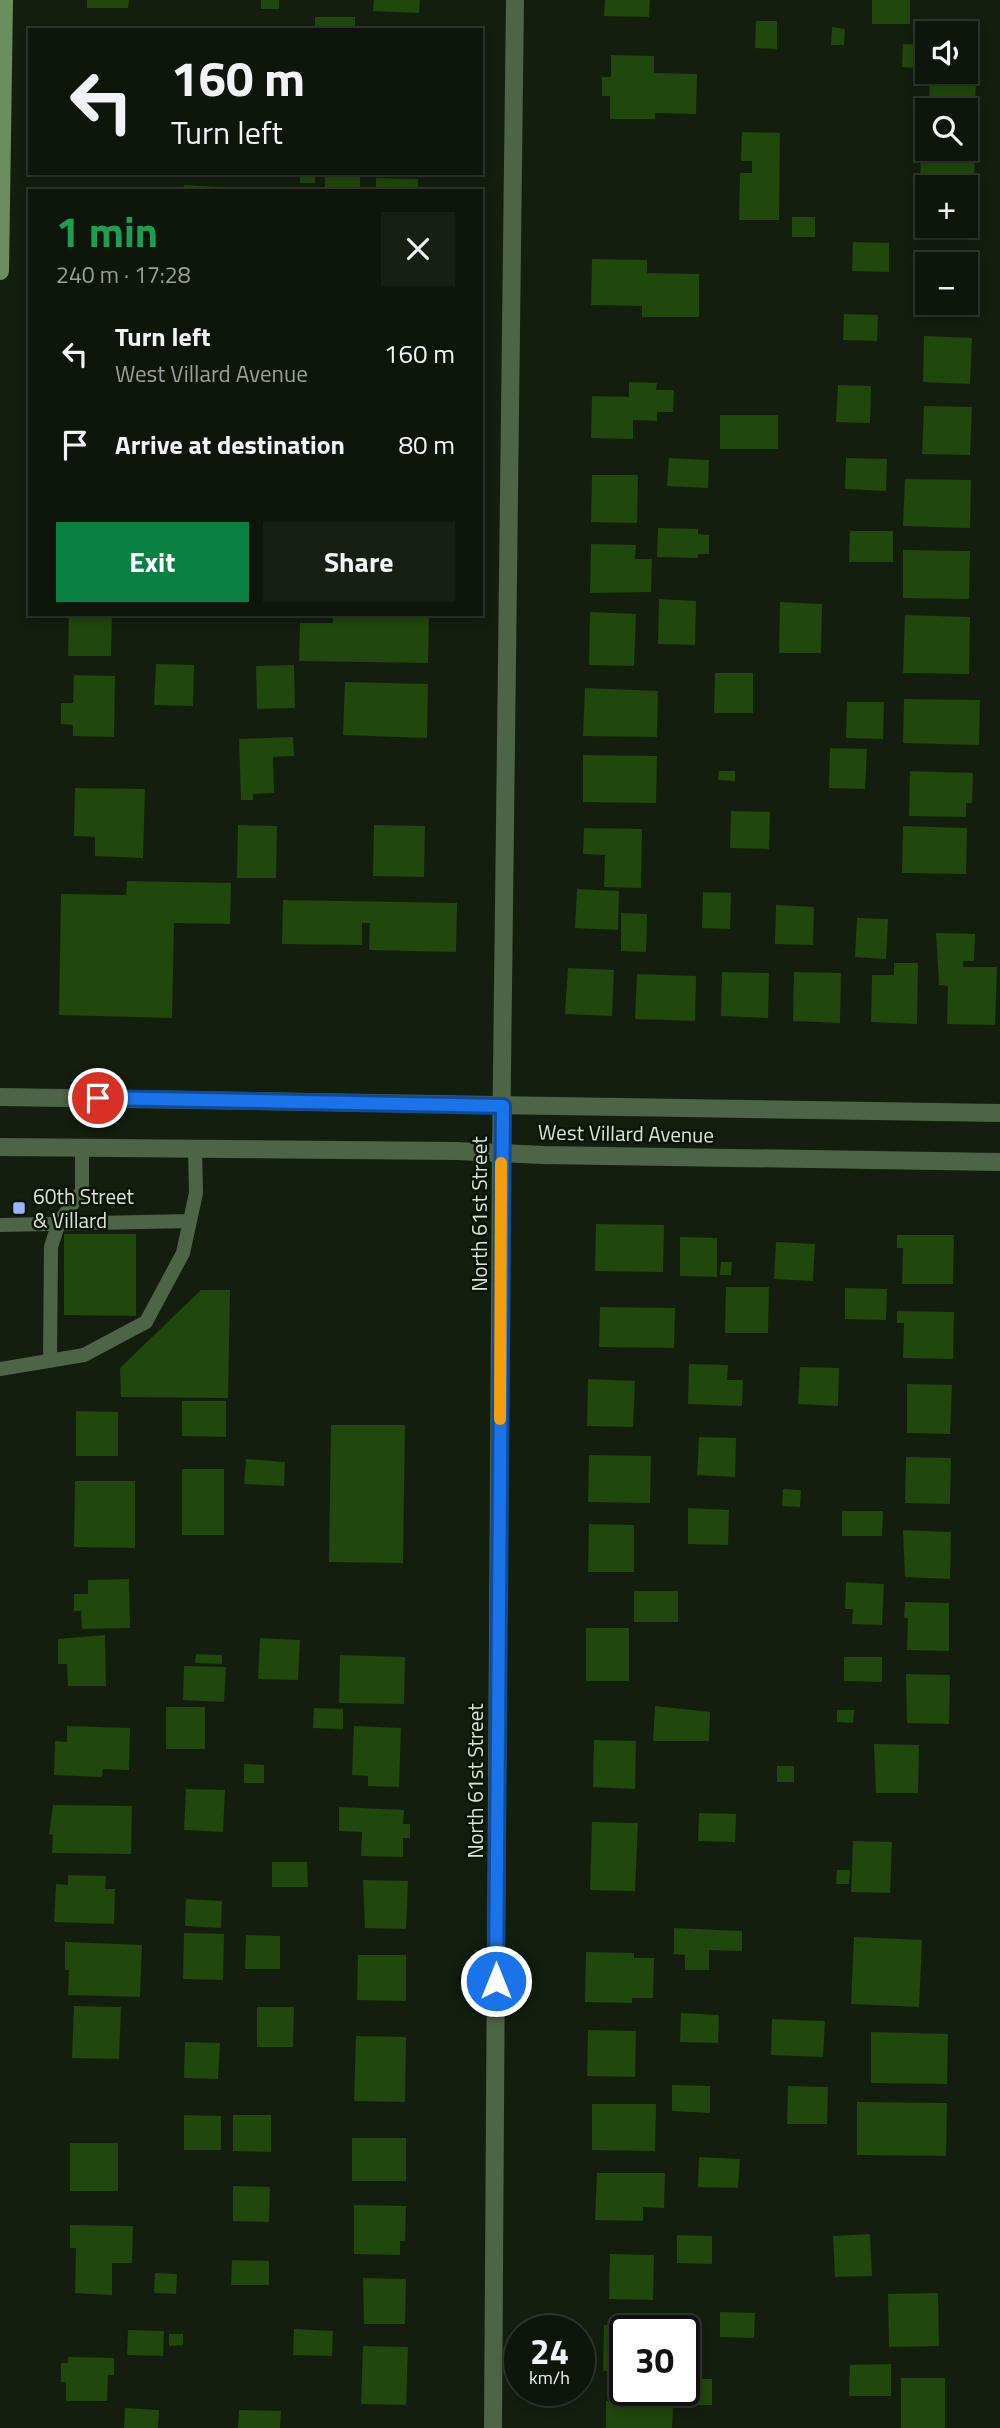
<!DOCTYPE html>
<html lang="en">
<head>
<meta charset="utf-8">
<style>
	:root { --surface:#0e160b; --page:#171f14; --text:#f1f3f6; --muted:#9b9f9d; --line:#2e352c; --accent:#0b8043 }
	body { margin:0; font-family:"Titillium Web",sans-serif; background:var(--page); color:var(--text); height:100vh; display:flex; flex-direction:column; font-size:26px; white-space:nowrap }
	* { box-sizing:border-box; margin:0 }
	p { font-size:23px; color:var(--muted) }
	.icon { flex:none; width:38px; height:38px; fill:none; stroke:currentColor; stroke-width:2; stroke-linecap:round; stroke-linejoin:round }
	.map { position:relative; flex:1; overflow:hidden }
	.panel { position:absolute; left:28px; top:189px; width:455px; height:427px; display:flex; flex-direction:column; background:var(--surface); border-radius:0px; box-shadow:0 4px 10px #0003,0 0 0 2px var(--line) }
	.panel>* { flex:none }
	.guide { position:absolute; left:28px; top:28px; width:455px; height:147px; border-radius:0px; box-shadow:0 4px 10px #0003,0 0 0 2px var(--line); background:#0e160b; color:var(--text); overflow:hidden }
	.buttons { position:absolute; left:915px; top:21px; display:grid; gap:14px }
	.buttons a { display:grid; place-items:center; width:63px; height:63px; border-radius:0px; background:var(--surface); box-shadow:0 4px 10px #0003,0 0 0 2px var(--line); font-size:35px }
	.speed { position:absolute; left:504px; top:2315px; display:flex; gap:14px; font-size:35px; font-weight:700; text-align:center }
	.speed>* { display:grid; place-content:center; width:91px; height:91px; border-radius:50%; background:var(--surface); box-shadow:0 4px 10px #0003,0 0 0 2px var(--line); line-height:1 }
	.speed small { font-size:18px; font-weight:400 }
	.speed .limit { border:4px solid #111; border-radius:10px; background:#fff; color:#111 }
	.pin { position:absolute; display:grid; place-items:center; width:60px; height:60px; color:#fff; margin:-30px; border:4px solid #fff; border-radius:50%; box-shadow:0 2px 7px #0007 }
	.me { position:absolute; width:77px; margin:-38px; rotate:0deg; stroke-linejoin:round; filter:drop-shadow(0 0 5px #0008) }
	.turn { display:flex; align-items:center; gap:24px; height:147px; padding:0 28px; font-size:32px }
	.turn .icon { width:91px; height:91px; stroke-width:2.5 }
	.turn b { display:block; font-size:49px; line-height:60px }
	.round { display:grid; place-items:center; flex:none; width:74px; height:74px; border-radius:0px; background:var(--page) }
	.head { display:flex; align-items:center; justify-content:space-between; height:119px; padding:0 28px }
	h1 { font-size:42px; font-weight:700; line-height:52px; color:#1e9e55 }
	.cta { display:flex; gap:14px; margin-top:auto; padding:14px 28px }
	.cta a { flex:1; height:80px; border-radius:0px; background:var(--accent); color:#fff; font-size:28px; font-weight:700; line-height:80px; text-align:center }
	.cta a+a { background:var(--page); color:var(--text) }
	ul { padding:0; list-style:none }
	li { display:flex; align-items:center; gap:21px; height:91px; padding:0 28px }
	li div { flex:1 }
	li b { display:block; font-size:26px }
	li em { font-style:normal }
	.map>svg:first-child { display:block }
	.building { fill:#20470c }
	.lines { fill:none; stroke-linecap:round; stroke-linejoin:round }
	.service { stroke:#4e6446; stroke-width:14 }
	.minor { stroke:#4e6446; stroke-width:18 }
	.tertiary { stroke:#4e6446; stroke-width:18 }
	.secondary { stroke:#6a8e5d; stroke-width:18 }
	.route-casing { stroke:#114b97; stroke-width:18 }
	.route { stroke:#1a73e8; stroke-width:12 }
	.slow { stroke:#f59e0b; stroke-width:12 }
	.poi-dot { fill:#9cb4fd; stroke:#0a1507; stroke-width:2.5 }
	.labels { text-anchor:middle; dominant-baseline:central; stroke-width:5; stroke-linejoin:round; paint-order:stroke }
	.street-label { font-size:21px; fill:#dbe3d9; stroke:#0a1507 }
	.poi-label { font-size:21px; fill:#dbe3d9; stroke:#0a1507; text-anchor:start }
</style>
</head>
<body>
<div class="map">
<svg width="1000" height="2428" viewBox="0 0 1000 2428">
	<rect width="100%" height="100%" fill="#131e0f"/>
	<path class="building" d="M87,0H129L128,8H87Z
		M261,0H279V9H261Z
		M374,0H420L419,13L373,11Z
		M605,0H650L649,17L604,16Z
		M872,0H910V24H872Z
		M315,17H355V30H315Z
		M756,21H777V49L755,48Z
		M832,27L845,29L844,45H831Z
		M903,44L928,45V68L902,67Z
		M966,46H977L975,106H969L968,118L966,110H929L930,72H966Z
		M611,55L654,56V73L697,74L696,114L655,113V119H610V96H602V77H611Z
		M742,132L780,133L779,220H739L740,173H752V161H741Z
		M963,149H975L974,180H969L968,212L966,187H928V226H956V237L914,235V210H919L921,151L962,152Z
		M300,173H315V183H300Z
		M325,173H360V188H325Z
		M376,178L418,179V191H376Z
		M184,185L221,187V191H183Z
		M792,217H815V237H792Z
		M853,242L889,243V272L852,271Z
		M592,259L647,260V273L699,274V317H642V306L591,305Z
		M925,263H928V303H966V264H972V280H979V293H972L971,312L924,310Z
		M844,314L878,315L877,341L843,340Z
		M924,336L972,338L970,384L923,382Z
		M629,382L657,383L656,390H674L673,412H657V421L633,420V439L591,438L592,396L629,397Z
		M838,385L871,386L870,423L836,422Z
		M924,406L972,407L970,455L922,454Z
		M720,415H778V449H720Z
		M669,458L709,460L708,488L667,486Z
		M846,458L887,459L886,491L845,489Z
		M592,475H638L637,523L591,522Z
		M905,479L971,480L970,528L903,526Z
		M658,528L698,529V534L709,535V554H698V558L657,557Z
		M850,531H893V562H849Z
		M591,544L636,545L635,559H652L651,592L590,593Z
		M903,550L970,551L969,599L903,598Z
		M659,599L696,601L695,645L658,644Z
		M780,602L822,604L821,653H779Z
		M590,612L636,614L634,666L589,665Z
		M69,614H112L111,656H68Z
		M370,614L429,615L428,663L299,661L300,623H333V617H370Z
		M905,615L970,617L969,674L903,673Z
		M156,664L194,665L193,706L154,705Z
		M294,665L295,708L257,709L256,666Z
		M715,673H753V713H714Z
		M74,675L115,676L114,737L73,736V725L61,724V703H73Z
		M345,682L428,684L427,738L343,735Z
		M585,688L658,691L657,737L583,736Z
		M904,699L980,700L979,745L903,743Z
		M847,702H884L883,739L846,738Z
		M293,737L294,756L273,757L274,793L253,794V800H241L239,739Z
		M830,748L867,749L865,789L829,788Z
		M583,755L657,756L656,803L583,802Z
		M719,771H735V781L718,780Z
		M910,771L973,773L972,803H966V817L909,816Z
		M75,788L145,789L143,858L95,856V837L74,836Z
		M731,811L770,812L769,849L730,848Z
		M238,825L277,826L276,878H237Z
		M374,825L425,826L424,877L373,876Z
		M903,826L967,828L966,874L902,873Z
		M584,828L642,829L641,888L604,887L605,855L583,854Z
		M127,881L231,883L230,924L174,923L172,1018L59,1015L61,894L126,895Z
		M577,889L619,891L618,930L575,928Z
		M703,892L731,893L730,929L702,928Z
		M283,900L457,903L456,952L369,950L370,923H362V945L282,944Z
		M776,905L814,907L813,945L775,944Z
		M621,913L647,914L646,952L621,951Z
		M857,918L888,919L886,959L855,957Z
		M936,933L975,934L974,961H963V967H997L995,1025L947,1024L948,986L939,985Z
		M894,963H918L917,1024L871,1022L872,975H894Z
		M568,968L614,970L612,1016L565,1014Z
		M722,972L769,973L768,1018L721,1016Z
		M794,972L841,973L840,1023L793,1021Z
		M637,974L696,976L695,1021L635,1019Z
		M596,1224L664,1225L663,1272L595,1271Z
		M64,1234H136V1316L64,1315Z
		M897,1235H954L953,1284H902L903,1248H897Z
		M680,1237L717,1238V1277L680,1276Z
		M776,1242L815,1244L813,1281L774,1279Z
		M721,1262H732L731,1275H720Z
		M726,1287H769L768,1333H725Z
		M845,1288L887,1289L886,1320L845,1319Z
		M201,1290H230L228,1398L121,1397L120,1368Z
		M600,1307L675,1308L674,1348L599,1347Z
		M897,1311L954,1312L953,1359L903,1358L904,1323H897Z
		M689,1364L728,1365L727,1380H743L742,1406L688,1404Z
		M800,1367L839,1368L838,1406L798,1404Z
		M588,1379L635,1381L633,1427L587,1426Z
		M907,1384L952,1385L950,1434L907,1433Z
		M182,1401H226V1437L182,1436Z
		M76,1411L118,1412V1456H76Z
		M331,1425H405L403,1563L329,1562Z
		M699,1437L736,1438L735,1477L697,1475Z
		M589,1455L651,1456L650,1503L588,1502Z
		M906,1457L951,1458L950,1504L905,1503Z
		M246,1459L285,1462L284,1486L244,1484Z
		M182,1469H224V1535H182Z
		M75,1481H135V1548L74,1547Z
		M783,1489L801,1490L800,1507L782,1506Z
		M688,1508L729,1510L728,1545L688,1544Z
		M842,1511H883L882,1536H842Z
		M589,1524L634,1525V1572H588Z
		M903,1530L951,1532L950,1579L905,1577Z
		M129,1579L130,1628L82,1629L81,1611H74V1594H88V1580Z
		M846,1582L884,1584L882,1625L852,1624L853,1609H845Z
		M634,1591H678V1622H634Z
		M905,1602L949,1603V1651L907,1650L908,1618H904Z
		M586,1628H629V1681H586Z
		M105,1635L106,1686H68L67,1664H58V1639Z
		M260,1638L300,1640L298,1680L258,1679Z
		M196,1654L222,1655V1664L195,1663Z
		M340,1655L405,1657L404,1704L339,1703Z
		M844,1657H882V1682L844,1681Z
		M184,1666L226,1667L224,1702L183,1700Z
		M906,1674L950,1675L949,1724L907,1723Z
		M655,1706L710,1712L709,1741H653Z
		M166,1707H205V1749H166Z
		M314,1708L343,1709V1729L313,1728Z
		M837,1710H854L853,1723L837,1722Z
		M67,1726L130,1728L129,1770L103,1769L102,1777L54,1775L55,1741L67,1742Z
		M354,1726L401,1728L399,1787L368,1786V1776L352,1775Z
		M594,1740L636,1741L635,1789L593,1787Z
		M874,1744L919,1745L918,1793H876Z
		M244,1764L264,1765V1783H244Z
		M777,1766H794V1782H777Z
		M186,1789L225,1790L223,1832L184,1830Z
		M53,1805L132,1806L131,1854L52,1853L53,1835L49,1834Z
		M339,1807L404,1810L403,1824H410V1838H403V1857L361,1856L362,1832L339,1831Z
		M699,1813L736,1814L735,1842L698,1841Z
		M592,1822L638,1823L635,1891L590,1890Z
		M853,1841L892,1842L890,1893L851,1892Z
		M272,1862H307L308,1887H272Z
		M837,1870H850L849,1884H836Z
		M68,1875L106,1876L105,1889H115L114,1924L54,1922L56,1884L68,1885Z
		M363,1880L408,1881L406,1929L365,1928Z
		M186,1899L222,1901L221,1928L185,1926Z
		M674,1928L742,1931V1951L709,1950V1970H685V1955L674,1954Z
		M184,1933L224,1934L223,1980L183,1979Z
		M246,1935L280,1936V1969H245Z
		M854,1937L922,1940L919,2007L851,2004Z
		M65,1942L142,1945L140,1997L68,1995L69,1970H65Z
		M586,1952L634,1953V1958H654L653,1998H632V2003L585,2002Z
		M358,1955H406V2001L357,2000Z
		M74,2006L121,2007L119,2059L72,2058Z
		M257,2007H294L293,2047H257Z
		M681,2013L719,2015L718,2043L680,2042Z
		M772,2019L825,2021L823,2057L771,2055Z
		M588,2030L636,2031L635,2077L587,2076Z
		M871,2032L948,2034L947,2084L871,2083Z
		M356,2036L406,2037L405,2102L354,2101Z
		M185,2042L220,2043L218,2079L184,2078Z
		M672,2085L710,2086V2113L672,2111Z
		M788,2086L828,2087L827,2124H787Z
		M857,2102L947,2103L946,2156L857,2155Z
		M592,2104H656L655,2151L592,2150Z
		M184,2115L221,2116V2150H184Z
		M233,2115H271V2152L233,2151Z
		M352,2138H406V2181H352Z
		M70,2143H118V2191H70Z
		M699,2157L740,2159L738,2188L698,2187Z
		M597,2173H665L664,2208L643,2207V2221L595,2220Z
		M233,2186L270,2187L269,2222L233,2221Z
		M354,2205L406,2206L405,2241H400V2255L354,2254Z
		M70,2225L133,2226L132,2263H112V2295L75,2293L76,2248H70Z
		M870,2234L872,2276L835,2277L833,2236Z
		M677,2235L712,2236V2264L677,2263Z
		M610,2254L654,2255L653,2300L609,2299Z
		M232,2260L269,2261V2285H231Z
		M155,2273L177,2274L176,2294L154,2293Z
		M363,2278L406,2279L405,2324H364Z
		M938,2293L939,2346L889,2347L888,2294Z
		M720,2312L755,2313L754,2338L720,2337Z
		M604,2325H653V2331H625V2372L603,2371Z
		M294,2329L333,2331L332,2356L293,2355Z
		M128,2330L164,2331L163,2356L127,2355Z
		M169,2334H183V2345L169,2346Z
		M363,2346L408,2347L406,2405L361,2404Z
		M68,2357L114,2358V2375H108L107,2401H66V2382H61V2363H68Z
		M891,2364V2396H849L850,2365Z
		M901,2378H945V2428H901Z
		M684,2379H712V2405H676V2390H684Z
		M606,2401L657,2402V2408H673L672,2428H606Z
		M125,2408L159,2410L158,2428H124Z
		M239,2410L281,2411L280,2428H238Z"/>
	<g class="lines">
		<path class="service" d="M0,1225L190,1221
			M50,1361L51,1247L59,1222L82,1191V1148
			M0,1369L84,1355L146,1322L183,1253L196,1193L195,1147"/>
		<path class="minor" d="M493,2428L501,1153L515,0"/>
		<path class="tertiary" d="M0,1097L1000,1113
			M0,1147L457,1151L543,1155L1000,1162"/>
		<path class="secondary" d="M0,271L4,0"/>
	</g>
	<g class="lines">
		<g class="route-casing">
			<path id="route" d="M98,1098L503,1106L496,1981"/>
		</g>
		<use href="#route" class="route"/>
		<path class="slow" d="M500,1419L501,1163"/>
	</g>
	<rect class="poi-dot" x="12" y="1201" width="14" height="14" rx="3.5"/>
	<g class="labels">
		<g class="street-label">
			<text transform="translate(626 1133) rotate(1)">West Villard Avenue</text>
			<text transform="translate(479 1214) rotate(-90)">North 61st Street</text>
			<text transform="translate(475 1781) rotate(-90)">North 61st Street</text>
		</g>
		<g class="poi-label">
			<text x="33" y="1196">60th Street<tspan x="33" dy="24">&amp; Villard</tspan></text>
		</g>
	</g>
</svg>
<div class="buttons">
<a><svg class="icon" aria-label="sound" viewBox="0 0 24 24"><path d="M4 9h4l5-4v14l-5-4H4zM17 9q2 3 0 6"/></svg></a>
<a><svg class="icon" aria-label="search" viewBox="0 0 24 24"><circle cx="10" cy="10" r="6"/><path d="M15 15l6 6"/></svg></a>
<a>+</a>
<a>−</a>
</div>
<div class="speed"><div>24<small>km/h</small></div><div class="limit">30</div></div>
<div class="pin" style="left:98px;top:1098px;background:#d93025"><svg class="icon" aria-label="arrive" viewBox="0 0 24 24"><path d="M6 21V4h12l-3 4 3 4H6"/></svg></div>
<svg class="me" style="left:496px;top:1981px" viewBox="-20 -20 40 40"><circle r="17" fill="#1a73e8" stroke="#fff" stroke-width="3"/><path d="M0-11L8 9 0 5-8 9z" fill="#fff"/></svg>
<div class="guide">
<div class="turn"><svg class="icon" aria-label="left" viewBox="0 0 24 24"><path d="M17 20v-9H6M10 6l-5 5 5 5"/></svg><div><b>160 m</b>Turn left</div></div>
</div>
<section class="panel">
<div class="head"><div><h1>1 min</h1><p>240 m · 17:28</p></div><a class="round"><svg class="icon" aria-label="close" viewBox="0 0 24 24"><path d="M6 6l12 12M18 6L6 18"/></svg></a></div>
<ul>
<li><svg class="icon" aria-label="left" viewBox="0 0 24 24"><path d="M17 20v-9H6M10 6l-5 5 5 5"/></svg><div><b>Turn left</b><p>West Villard Avenue</p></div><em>160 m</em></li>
<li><svg class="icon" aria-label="arrive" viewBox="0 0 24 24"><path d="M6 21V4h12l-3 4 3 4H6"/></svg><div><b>Arrive at destination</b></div><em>80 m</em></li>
</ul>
<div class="cta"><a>Exit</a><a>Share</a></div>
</section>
</div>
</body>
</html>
